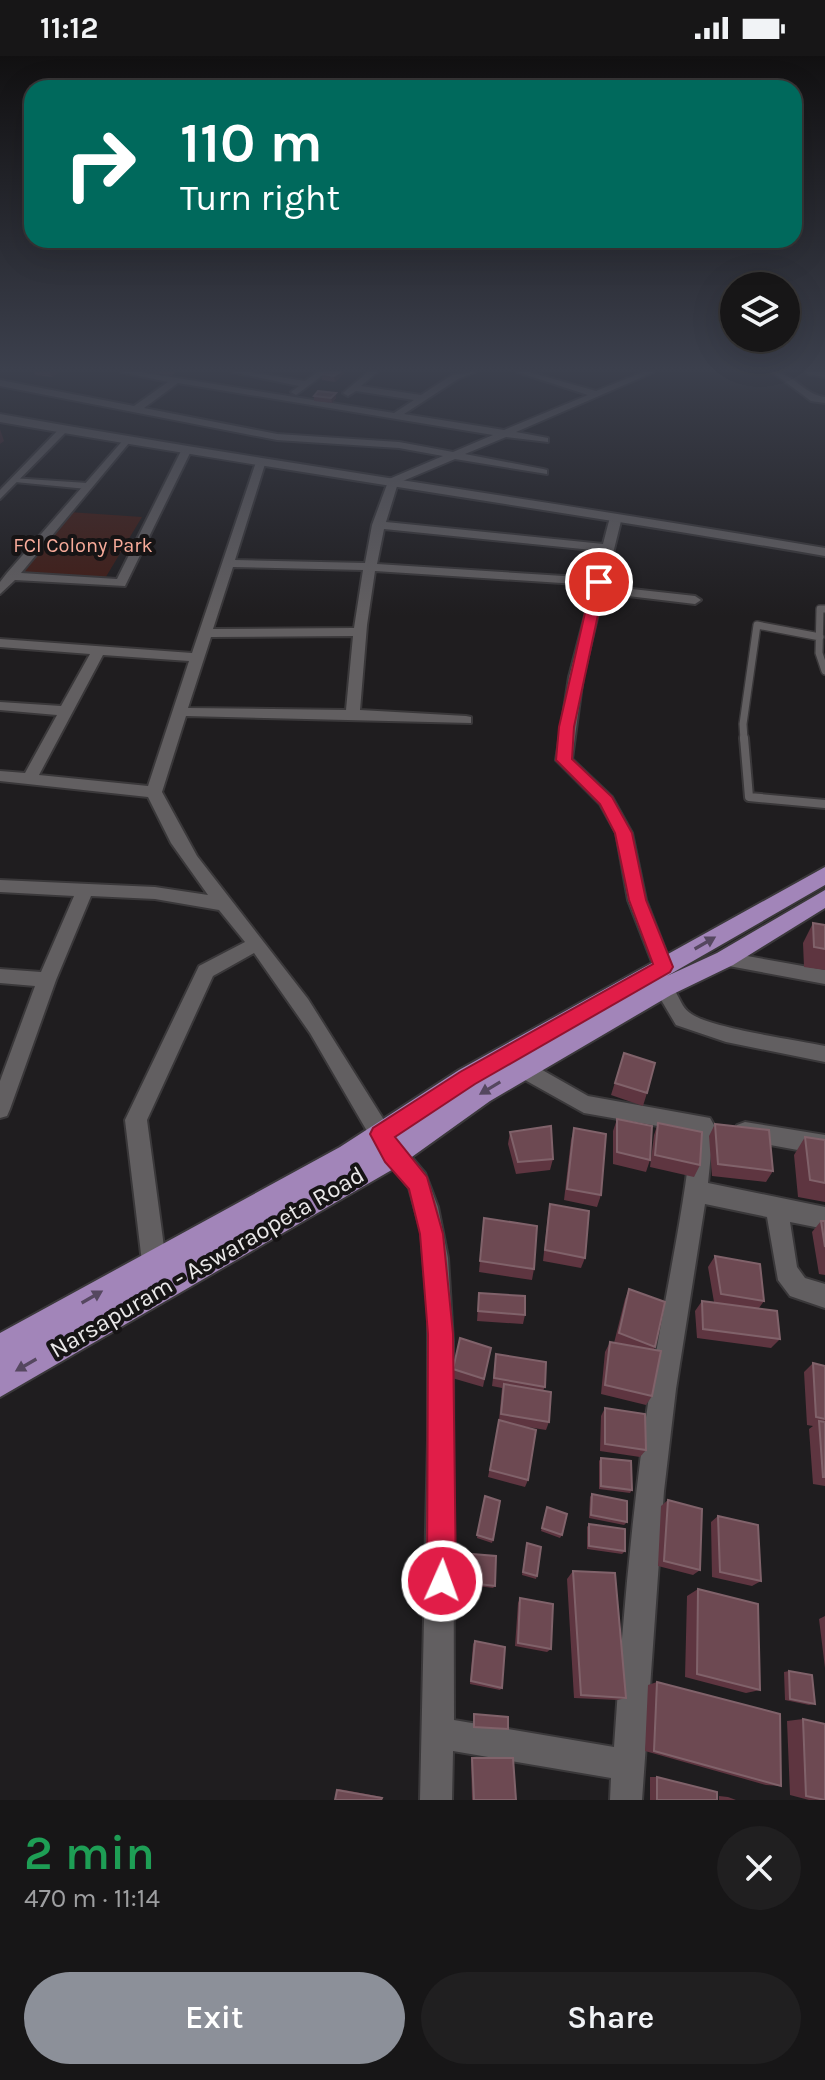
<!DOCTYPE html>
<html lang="en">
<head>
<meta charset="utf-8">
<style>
	:root { --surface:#171617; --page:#201f20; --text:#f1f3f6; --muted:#9e9fa1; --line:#363536; --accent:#8c9099 }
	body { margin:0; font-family:Karla,sans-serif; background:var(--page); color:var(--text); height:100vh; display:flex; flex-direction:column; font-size:30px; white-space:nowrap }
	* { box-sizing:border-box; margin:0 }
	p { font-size:26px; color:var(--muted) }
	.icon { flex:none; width:44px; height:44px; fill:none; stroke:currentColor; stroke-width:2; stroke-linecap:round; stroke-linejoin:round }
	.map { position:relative; height:1744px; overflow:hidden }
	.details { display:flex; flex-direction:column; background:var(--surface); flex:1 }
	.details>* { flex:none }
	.hud { position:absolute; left:24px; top:24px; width:778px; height:168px; border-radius:24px; box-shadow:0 8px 32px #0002,0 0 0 2px var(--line); background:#00695c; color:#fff; overflow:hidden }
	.controls { position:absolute; left:720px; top:216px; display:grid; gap:16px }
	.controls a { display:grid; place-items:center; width:80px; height:80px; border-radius:50%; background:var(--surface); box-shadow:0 8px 32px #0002,0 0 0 2px var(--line); font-size:40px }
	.pin { position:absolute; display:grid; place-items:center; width:68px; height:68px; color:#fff; margin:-34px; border:4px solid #fff; border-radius:50%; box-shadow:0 2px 8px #0007 }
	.me { position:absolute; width:88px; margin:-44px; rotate:2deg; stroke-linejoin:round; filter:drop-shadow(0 0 6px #0008) }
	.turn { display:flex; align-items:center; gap:28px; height:168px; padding:0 24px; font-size:36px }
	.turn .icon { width:104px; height:104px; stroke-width:2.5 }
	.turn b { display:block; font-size:56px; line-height:68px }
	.round { display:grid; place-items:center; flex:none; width:84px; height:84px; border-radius:42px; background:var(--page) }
	.head { display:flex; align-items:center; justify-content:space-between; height:136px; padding:0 24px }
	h1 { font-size:48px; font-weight:600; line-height:60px; color:#1e9e55 }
	.action { display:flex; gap:16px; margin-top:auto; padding:16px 24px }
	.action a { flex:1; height:92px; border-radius:48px; background:var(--accent); color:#fff; font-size:32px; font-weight:600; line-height:92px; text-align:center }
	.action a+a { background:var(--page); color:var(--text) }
	.status { display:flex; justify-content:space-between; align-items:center; height:56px; padding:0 40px; background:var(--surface); direction:ltr }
	.status svg { height:22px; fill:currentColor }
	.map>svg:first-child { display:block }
	.green { fill:#411c15 }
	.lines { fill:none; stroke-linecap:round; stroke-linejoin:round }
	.service-far1-casing { stroke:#3a383a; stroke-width:10 }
	.service-casing { stroke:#3a383a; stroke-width:12 }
	.pedestrian-casing { stroke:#3a383a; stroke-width:4 }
	.minor-casing { stroke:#3a383a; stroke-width:4 }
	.tertiary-casing { stroke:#3a383a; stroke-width:4 }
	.primary-casing { stroke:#3a383a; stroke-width:4 }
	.service-far1 { stroke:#625f61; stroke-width:7 }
	.service { stroke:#625f61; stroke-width:8 }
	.pedestrian { fill:#625f61; fill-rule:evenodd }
	.minor { fill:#625f61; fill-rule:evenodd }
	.tertiary { fill:#625f61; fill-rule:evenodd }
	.primary { fill:#a285b9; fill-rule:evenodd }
	.wall { fill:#5e3540 }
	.shaded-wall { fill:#3e242b }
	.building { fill:#6d4952; stroke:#80626a; stroke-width:2 }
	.oneway { fill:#55475f }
	.route { fill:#e11d48; stroke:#92132f; stroke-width:2 }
	.labels { text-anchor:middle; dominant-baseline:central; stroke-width:8; stroke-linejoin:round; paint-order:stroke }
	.far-park-label { font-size:20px; fill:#f8ab9a; stroke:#161415 }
	.street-label { font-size:24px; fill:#eae8e9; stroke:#161415 }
</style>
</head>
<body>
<div class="status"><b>11:12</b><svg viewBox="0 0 49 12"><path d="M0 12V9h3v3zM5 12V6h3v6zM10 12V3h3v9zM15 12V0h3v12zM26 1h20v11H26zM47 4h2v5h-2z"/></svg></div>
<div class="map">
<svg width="825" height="1744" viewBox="0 0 825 1744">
	<rect width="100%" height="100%" fill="#1f1d1f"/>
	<path class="green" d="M69,456L142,461L104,524L17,518Z"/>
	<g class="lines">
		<g class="service-far1-casing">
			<path id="service-far1" d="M825,553H820L819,597L825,615
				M744,684L743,668L757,569L820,581"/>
		</g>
		<g class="service-casing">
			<path id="service" d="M744,682L749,741L825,748"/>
		</g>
		<g class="pedestrian-casing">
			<path id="pedestrian" d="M12,422L87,427L91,430L87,433L15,426H12Z"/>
		</g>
		<g class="minor-casing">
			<path id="minor" d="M121,316H140L394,357L414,344L356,335L348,340L343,337L368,316H377L361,330L421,339L452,319L475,316L458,323L404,358L504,374L588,339L517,316H529L596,335L643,316H654L516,376L548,382V386L506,381L465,398L543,413L547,414V418L455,403L398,427L386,466L603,488L610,461L616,458L622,461L605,530L695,540L701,544L695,548L603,537L583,621L572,703L612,741L632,777L646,844L672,911L670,916H656L654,911L628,844L616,777L600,748L556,704L569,621L593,529L375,515L367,569L360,654L466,660L471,661V667L186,660L162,736L197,800L308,943L394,1080L425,1117L438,1151L448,1202L453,1285L454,1664L614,1691C622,1572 632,1452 650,1334C663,1248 683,1163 692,1076L584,1057L516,1019L513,1013L516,1007L523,1004L530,1007L588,1040L710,1062L714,1069L708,1127L825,1151V1173L790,1166L797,1211L805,1222L825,1228V1252L790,1240L778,1224L767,1161L705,1148L676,1333L664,1435L642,1744H610L611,1722L453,1695L452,1744H420L428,1384V1258L421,1175L409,1132L378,1094L310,977L254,897L213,920L147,1064L166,1206L162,1214L154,1218L146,1214L142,1206L125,1064L199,910L245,886L219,854L155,843L91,840L56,924L10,1053L7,1060L0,1062V1025L35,930L0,927V913L41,916L74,840L0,836V824L155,831L208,839L171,787L148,741L0,725V715L25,717L57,659L0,654V646L61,650L90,598L0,591V583L192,597L256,406L265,408L235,504L365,507L372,469L389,423L443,400L399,392L277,384L0,330V324L134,350L168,326ZM178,327L493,379L453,396L399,386L277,378L144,352ZM384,473L602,495L595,522L377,508ZM233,511L363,514L354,572L213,573ZM353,580L346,654L188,652L211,581ZM103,599L189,605L148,730L39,719Z
				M232,316H250L305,325L318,316H327L296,339L291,336L299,330Z
				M772,316C793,316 804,339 825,341V347L811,345Z
				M807,316H825V321L808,318Z
				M61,371L69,373L0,443V434Z
				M125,382L129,383V387L21,517L117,523L181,395L190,393L191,395L125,530L15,524L0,538V526L7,517Z
				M725,896L825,914V928L718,908L716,903L718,898Z
				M663,924C678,929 678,949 690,957C709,972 797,984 825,990V1006L726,986L676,969L654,932L656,927Z
				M745,1066L825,1079V1099L737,1083L734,1076L737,1069Z"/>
		</g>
		<g class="tertiary-casing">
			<path id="tertiary" d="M0,358C274,407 550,445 825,492V500C550,453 274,414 0,366Z"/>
		</g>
		<g class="primary-casing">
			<path id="primary" d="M825,811V829L667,920L717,897L825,834V852L733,909L671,939L490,1045L402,1108L0,1341V1277L340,1091L459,1014Z"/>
		</g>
		<use href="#service-far1" class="service-far1"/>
		<use href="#service" class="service"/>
		<use href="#pedestrian" class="pedestrian"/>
		<use href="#minor" class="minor"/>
		<use href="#tertiary" class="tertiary"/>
		<use href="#primary" class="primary"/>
	</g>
	<path class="wall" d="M34,316H59L52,321L35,319Z
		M154,316H176L171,320L155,317Z
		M324,316H344V317L335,326L322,324V318Z
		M336,337V342L332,347L314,345V340Z
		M813,867L825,869V914L804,911L803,887Z
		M624,997L647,1037L643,1050L611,1039Z
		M617,1063L650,1104L646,1116L613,1108V1075Z
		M658,1067L700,1109L694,1121L650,1111L654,1079Z
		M715,1068L773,1115L766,1126L712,1120L709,1080Z
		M574,1072L601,1139L597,1151L564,1144L571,1084Z
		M510,1076L553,1103L550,1114L516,1118L508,1088Z
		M805,1081L825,1084V1146L798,1141L794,1099Z
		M550,1148L585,1202L581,1212L543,1205L548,1159Z
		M484,1162L534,1213L532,1224L479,1216Z
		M821,1165H825V1219L819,1218L812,1176Z
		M715,1200L764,1245L759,1252L780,1283L771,1292L697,1282L695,1255L702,1245L714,1246L708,1211Z
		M629,1233L655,1291L654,1294L652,1340L646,1349L601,1338L605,1296L610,1286L614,1287L625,1243Z
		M479,1237L525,1259L523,1268L477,1265Z
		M491,1292L483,1331L452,1322L453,1313Z
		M496,1298L545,1331L543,1335L549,1366L546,1374L515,1369L528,1424L525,1431L488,1421L499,1364L502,1332L492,1330Z
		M813,1307L825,1310V1430L813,1428L809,1373L813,1370L807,1369L804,1316Z
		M605,1352L646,1394L640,1401L600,1395L601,1360Z
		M601,1402L632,1434L630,1437L599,1433V1405Z
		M592,1438L627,1466L624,1469L589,1462L590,1441Z
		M485,1440L493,1484L492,1487L477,1482Z
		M668,1444L700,1514L693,1519L658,1510L661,1450Z
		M547,1451L562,1479L560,1482L541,1475Z
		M718,1460L761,1525L752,1530L712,1521L711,1466Z
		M589,1468L625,1495L622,1498L587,1493V1471Z
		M527,1487L537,1520L536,1523L522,1519Z
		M471,1500L495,1530L493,1532L469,1529Z
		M573,1515L626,1642L617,1644L574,1642L567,1523Z
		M698,1533L760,1634L746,1637L685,1621L687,1540Z
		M520,1542L551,1593L547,1596L515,1590L518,1547Z
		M825,1560V1612L819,1563Z
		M475,1585L502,1632L500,1634L470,1628L473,1588Z
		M789,1615L815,1648L809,1649L785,1644L784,1616Z
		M657,1626L781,1730L766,1729L645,1695L648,1629Z
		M803,1663L825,1744H809L790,1739L787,1665Z
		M471,1702H513L516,1744H472Z
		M650,1721H657L717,1744H650Z
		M339,1733L382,1741V1744L337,1734Z
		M719,1740L728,1741L736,1744H719Z"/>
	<path class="shaded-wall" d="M50,316H59L52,321Z
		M340,316H344V317L335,326L334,320Z
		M336,337V342L332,347L331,342Z
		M0,373L4,385L0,388Z"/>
	<path class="building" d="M324,316H340L334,320L322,318Z
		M318,335L336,337L331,342L314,340Z
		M813,867L825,869V893L814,891Z
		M624,997L655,1007L647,1037L615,1027Z
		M617,1063L652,1070L650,1104L617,1096Z
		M658,1067L702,1076L700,1109L655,1099Z
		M715,1068L769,1074L773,1115L718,1108Z
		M551,1070L553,1103L518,1106L510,1076Z
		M574,1072L606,1078L601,1139L567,1133Z
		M805,1081L825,1084V1127L810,1124Z
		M550,1148L589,1155L585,1202L545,1194Z
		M484,1162L537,1170L534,1213L480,1205Z
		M821,1165H825V1191Z
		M715,1200L760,1208L764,1245L721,1238Z
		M629,1233L665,1246L655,1291L619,1277Z
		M479,1237L525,1240V1259L478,1255Z
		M702,1245L777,1255L780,1283L703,1273Z
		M460,1282L491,1292L484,1323L453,1313Z
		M610,1286L661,1295L652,1340L605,1329Z
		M496,1298L546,1306L545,1331L494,1322Z
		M813,1307L825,1310V1363L816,1361Z
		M504,1328L551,1336L549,1366L501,1358Z
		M605,1352L645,1358L646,1394L605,1388Z
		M499,1364L536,1374L528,1424L490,1414Z
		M819,1365L825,1366V1421H823Z
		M601,1402L631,1405L632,1434L601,1430Z
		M592,1438L627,1445V1466L591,1459Z
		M485,1440L500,1445L493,1484L477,1479Z
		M668,1444L702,1453L700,1514L664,1505Z
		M547,1451L567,1458L562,1479L542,1472Z
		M718,1460L758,1469L761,1525L720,1516Z
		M589,1468L625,1473V1495L589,1490Z
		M527,1487L541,1491L537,1520L523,1516Z
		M472,1498L496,1500L495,1530L470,1527Z
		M573,1515L615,1517L626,1642L581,1639Z
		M698,1533L758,1548L760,1634L697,1618Z
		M520,1542L553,1548L551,1593L518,1587Z
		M475,1585L505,1591L502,1632L471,1625Z
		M789,1615L812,1619L815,1648L790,1643Z
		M657,1626L780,1658L781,1730L654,1695Z
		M474,1658L508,1661V1673L474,1671Z
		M803,1663L825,1668V1744L806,1740Z
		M472,1702H513L516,1744H474Z
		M657,1721L717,1736V1744H657Z
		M337,1734L382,1742L381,1744H335Z"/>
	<defs><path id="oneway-solid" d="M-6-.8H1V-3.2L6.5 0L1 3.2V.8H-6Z" transform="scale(2)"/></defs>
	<g class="oneway">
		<use href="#oneway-solid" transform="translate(705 887) rotate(-30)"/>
		<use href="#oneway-solid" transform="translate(490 1032) rotate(149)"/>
		<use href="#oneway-solid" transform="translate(92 1241) rotate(-30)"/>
		<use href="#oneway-solid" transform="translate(26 1309) rotate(150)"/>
	</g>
	<linearGradient id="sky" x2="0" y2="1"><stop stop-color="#111011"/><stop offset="0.56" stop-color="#3c404d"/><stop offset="1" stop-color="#3c404d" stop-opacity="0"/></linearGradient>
	<rect width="825" height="560" fill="url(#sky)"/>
	<path class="route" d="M599,523L605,526L574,671L572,703L612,741L632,777L646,844L673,911L670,916L475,1028L395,1081L427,1121L443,1178L453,1278L456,1525L452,1535L442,1539L431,1535L427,1525L428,1278L420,1178L409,1133L385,1106L370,1078L373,1072L460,1016L653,908L629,844L615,777L600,748L556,704L559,671L592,526Z"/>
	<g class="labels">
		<g class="far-park-label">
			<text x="83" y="489">FCI Colony Park</text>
		</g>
		<g class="street-label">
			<text transform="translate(207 1206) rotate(-30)">Narsapuram - Aswaraopeta Road</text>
		</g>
	</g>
</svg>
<div class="controls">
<a><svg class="icon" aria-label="layers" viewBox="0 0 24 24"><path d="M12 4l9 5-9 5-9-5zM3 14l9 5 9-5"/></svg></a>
</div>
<div class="pin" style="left:599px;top:526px;background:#d93025"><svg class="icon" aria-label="arrive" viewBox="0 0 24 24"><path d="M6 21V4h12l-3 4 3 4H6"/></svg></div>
<svg class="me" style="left:442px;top:1525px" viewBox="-20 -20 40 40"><circle r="17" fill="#e11d48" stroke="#fff" stroke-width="3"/><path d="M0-11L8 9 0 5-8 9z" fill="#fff"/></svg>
<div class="hud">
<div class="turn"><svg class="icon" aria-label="right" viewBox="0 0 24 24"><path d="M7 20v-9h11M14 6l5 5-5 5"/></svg><div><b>110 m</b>Turn right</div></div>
</div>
</div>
<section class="details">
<div class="head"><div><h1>2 min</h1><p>470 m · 11:14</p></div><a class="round"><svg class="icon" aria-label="close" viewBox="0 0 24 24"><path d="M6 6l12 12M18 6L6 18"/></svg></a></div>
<div class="action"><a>Exit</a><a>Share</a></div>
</section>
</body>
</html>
